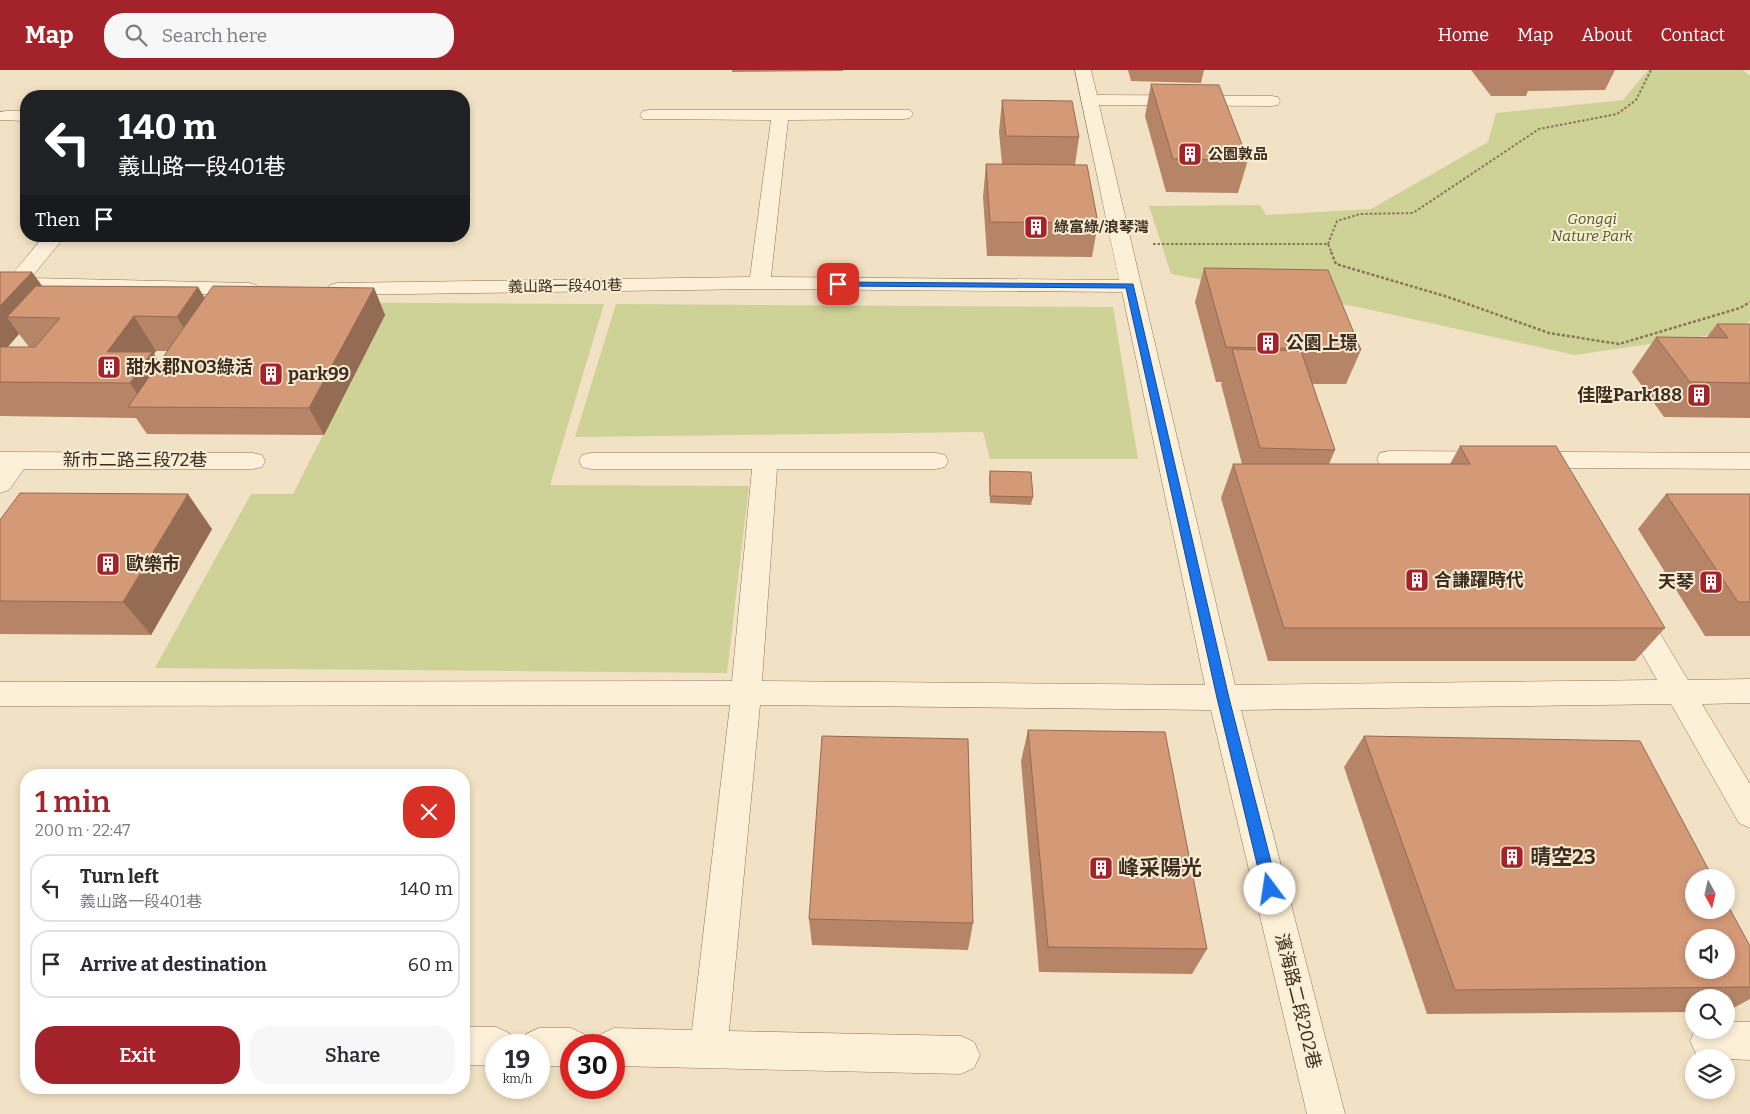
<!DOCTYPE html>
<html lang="en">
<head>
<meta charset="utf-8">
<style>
	:root { --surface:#fff; --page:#f7f7f7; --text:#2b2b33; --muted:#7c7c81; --line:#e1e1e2; --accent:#a4232a }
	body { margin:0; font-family:Bitter,"Noto Sans TC",serif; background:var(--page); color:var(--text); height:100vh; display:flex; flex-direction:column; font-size:19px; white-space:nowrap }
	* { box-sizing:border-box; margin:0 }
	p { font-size:16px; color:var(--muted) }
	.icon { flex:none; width:28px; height:28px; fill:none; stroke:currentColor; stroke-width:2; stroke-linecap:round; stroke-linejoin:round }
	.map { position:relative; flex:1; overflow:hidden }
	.drawer { position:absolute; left:20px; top:699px; width:450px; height:325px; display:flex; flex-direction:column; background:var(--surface); border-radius:20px; box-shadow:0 2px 8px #0003 }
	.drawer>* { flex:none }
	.guide { position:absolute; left:20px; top:20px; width:450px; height:152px; border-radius:20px; box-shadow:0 2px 8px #0003; background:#202124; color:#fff; overflow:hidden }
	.needle { width:32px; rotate:172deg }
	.buttons { position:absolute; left:1685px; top:799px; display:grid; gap:10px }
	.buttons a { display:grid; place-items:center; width:50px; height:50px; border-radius:50%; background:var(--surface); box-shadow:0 2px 8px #0003; font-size:25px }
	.speed { position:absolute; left:485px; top:964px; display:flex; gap:10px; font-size:25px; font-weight:700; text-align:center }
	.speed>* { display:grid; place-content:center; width:65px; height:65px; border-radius:50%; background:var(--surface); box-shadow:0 2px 8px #0003; line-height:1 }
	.speed small { font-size:12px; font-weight:400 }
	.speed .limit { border:8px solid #d22; background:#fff; color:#111 }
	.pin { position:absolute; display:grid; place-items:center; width:42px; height:42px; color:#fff; margin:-21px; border-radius:10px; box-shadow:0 2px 8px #0006 }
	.me { position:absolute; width:55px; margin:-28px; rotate:346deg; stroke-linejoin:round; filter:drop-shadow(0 0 4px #0008) }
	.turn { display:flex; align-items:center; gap:18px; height:105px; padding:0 15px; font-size:22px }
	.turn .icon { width:65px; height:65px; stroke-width:2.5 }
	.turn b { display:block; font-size:35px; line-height:42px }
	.then { display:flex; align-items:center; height:48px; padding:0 15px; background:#0003; gap:10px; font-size:19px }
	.round { display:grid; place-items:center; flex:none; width:52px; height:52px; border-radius:20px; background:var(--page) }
	.overview { display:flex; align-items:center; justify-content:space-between; height:85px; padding:0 15px }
	h1 { font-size:30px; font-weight:600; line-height:38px; color:var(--accent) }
	.action { display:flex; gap:10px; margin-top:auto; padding:10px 15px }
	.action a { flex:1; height:58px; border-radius:20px; background:var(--accent); color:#fff; font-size:20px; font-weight:600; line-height:58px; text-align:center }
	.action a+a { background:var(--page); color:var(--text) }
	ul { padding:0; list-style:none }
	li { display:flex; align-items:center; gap:15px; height:68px; margin:0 10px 8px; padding:0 5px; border:2px solid var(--line); border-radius:20px }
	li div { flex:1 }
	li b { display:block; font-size:19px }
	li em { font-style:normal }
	header { display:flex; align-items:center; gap:30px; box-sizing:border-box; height:70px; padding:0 25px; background:var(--accent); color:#fff }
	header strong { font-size:24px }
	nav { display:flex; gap:28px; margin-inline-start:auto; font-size:18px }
	.search { width:350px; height:45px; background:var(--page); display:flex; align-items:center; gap:12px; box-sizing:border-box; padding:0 18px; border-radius:20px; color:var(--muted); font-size:19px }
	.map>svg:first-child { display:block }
	.green { fill:#ced297 }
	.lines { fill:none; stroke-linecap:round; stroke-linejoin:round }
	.minor-casing { stroke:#8f7359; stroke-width:1 }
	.path-far1 { stroke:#8f7359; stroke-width:2; stroke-dasharray:2.5 2; stroke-linecap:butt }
	.path { stroke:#8f7359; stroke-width:2.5; stroke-dasharray:3 2; stroke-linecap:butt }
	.minor { fill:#fcf0d9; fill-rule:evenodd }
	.wall { fill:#b68466; fill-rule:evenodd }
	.shaded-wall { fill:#946b53 }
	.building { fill:#d49977; stroke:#946b53; fill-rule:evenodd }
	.route { fill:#1a73e8; stroke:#114b97 }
	.labels { text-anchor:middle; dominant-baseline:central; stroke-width:4; stroke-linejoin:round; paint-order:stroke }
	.far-poi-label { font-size:15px; font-weight:bold; fill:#3e2c1e; stroke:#f9edd5; text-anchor:start }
	.far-park-label { font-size:15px; font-style:italic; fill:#505c23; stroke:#f9edd5 }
	.far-street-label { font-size:15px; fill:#3e2c1e; stroke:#f9edd5 }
	.poi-label { font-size:18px; font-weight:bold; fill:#3e2c1e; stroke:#f9edd5; text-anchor:start }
	.street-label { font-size:18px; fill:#3e2c1e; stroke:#f9edd5 }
	.near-poi-label { font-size:21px; font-weight:bold; fill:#3e2c1e; stroke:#f9edd5; text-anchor:start }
</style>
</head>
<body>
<header>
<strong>Map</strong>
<div class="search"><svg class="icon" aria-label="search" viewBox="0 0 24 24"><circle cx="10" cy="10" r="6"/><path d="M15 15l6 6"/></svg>Search here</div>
<nav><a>Home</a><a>Map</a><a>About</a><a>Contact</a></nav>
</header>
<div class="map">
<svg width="1750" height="1044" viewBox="0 0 1750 1044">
	<rect width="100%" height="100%" fill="#f2e2c5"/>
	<path class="green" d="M1648,0H1743L1750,6V251L1732,262L1575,285L1358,237L1171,204L1149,136L1260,135L1266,145L1371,139L1488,72L1496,43L1623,30Z
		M236,232L604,234L550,415L749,416L727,603L155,598L251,424H293L323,365L147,364Z
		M616,234L1113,237L1138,389H990L983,362L575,367Z"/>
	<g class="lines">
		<g class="minor-casing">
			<path id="minor" d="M1075,0H1091L1097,25L1272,26L1278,27L1280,31L1278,35L1272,36L1099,35L1235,615L1657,610L1618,541L1622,533L1632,530L1642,533L1688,610L1750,609V633L1702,634L1750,714V758L1739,753L1671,634L1241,640L1345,1044H1307L1211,640L760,635L729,961L961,966L974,972L980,985L974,998L961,1004L614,996V975H596L601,964L614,958L692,960L730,635L0,636V612L732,611L752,399H591L582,397L579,391L582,385L591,383H936L945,385L948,391L945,397L936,399H777L762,611L1205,615L1122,222L760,219L337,225L330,223L327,219L330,215L337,213L750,207L771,50L643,49L640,45L643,41L649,40H910L913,44L910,48L904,49L788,50L771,207L1119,210Z
				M6,41H26V51L0,50V42Z
				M44,166H65L31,208L249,213L256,215L259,219L256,223L249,225L0,220V208H9Z
				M1389,381L1750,383V399L1389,397L1380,395L1377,389L1380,383Z
				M0,382L253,383L262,385L265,391L262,397L253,399H24L9,420L0,423Z
				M1726,952H1750V990L1704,988L1696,984L1690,971L1695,960H1726Z
				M464,957H496L509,963L514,975H496V995H464Z
				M539,958H571L584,964L589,975H571V996H539V975H521L526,964Z"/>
		</g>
		<path class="path-far1" d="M1153,174H1328L1332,183
			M1328,174L1337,151L1360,144L1413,143L1539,59L1617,44L1636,30L1651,0"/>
		<path class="path" d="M1331,182L1336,194L1448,227L1549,263L1619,274L1740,238L1750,232"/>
		<use href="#minor" class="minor"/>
	</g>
	<path class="wall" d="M732,0H843V1L732,2Z
		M1128,0H1204L1201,13L1131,11Z
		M1471,0H1615L1605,20L1528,21L1526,26H1491Z
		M1151,14L1248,90L1238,123L1166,122L1145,46Z
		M1002,30L1079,67L1075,95L1098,153L1092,187L987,186L983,127L986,94H1002L999,62Z
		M1204,198L1361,280L1346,314H1312L1335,380L1329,394H1450L1460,376L1665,558L1635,591H1268L1221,428L1233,394H1242L1221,314L1222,312H1216L1195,232Z
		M0,202L42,216L198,217L205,228L374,218L385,245L324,365L147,364L136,348L0,346ZM19,264L29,277H8ZM156,281H168L159,293L154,284Z
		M1717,254H1750V348L1664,347L1632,302L1656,267H1707Z
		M990,401L1033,427L1031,435L990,433L989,409Z
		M1666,424H1750V566H1705L1638,459Z
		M0,450L212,459L151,565L0,564Z
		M1028,660L1207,879L1192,904L1039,902L1021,691Z
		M1364,666L1750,876V929L1728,941L1726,942V928H1694V942L1427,944L1344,697Z
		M809,849L973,853L968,880L812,875Z"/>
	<path class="shaded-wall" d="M32,202L51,228L7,247L19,264L0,285V236Z
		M198,217L218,251L198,281L177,247Z
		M374,218L385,245L324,365L309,338Z
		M134,246L156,281L154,284L174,317L146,337L130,313L107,282Z
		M188,424L212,459L151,565L123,532Z"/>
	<path class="building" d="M1151,14L1219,15L1248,90L1173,89Z
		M1002,30L1072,31L1079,67L1006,66Z
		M986,94L1087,95L1098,153L990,152Z
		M1204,198L1328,200L1361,280L1226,277Z
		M0,202H32L0,236Z
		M36,216L198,217L177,247L134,246L107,282H152L130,313L0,312V277H35L60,248L7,247Z
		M213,216L374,218L309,338L128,337Z
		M1717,254H1750V313L1690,312L1656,267L1728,268Z
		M1232,279L1301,281L1335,380L1260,378Z
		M1460,376H1556L1665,558H1284L1233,394H1470Z
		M990,401L1031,402L1033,427L990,426Z
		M20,423L188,424L123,532L0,531V450Z
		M1666,424H1750V532H1738Z
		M1028,660L1165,662L1207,879L1048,877Z
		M822,666L968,669L973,853L809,849Z
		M1364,666L1640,671L1713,808H1694V840H1726V832L1750,876V917L1455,920ZM1694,868H1726V900H1694Z"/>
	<path class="route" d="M835,212L1133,214L1229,628L1278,819L1275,824L1270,826L1266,824L1263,819L1217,628L1126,218L838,216H835Z"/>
	<defs>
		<g id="building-square" transform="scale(1.25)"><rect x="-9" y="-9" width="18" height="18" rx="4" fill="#a4232a" stroke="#f9edd5"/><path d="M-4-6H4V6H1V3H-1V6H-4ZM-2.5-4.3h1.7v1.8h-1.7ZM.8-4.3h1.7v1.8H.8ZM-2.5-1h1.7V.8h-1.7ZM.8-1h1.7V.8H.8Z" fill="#fff"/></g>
	</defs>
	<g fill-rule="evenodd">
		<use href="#building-square" x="1190" y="84"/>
		<use href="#building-square" x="1036" y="157"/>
		<use href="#building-square" x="1268" y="273"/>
		<use href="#building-square" x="109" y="297"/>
		<use href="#building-square" x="271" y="304"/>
		<use href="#building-square" x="1699" y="325"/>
		<use href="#building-square" x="108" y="494"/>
		<use href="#building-square" x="1417" y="510"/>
		<use href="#building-square" x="1711" y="512"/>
		<use href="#building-square" x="1512" y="787"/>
		<use href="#building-square" x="1101" y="798"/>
	</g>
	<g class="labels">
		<g class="far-poi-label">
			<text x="1208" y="84">公園敦品</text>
			<text x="1054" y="157">綠富綠/浪琴灣</text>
		</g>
		<g class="far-park-label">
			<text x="1592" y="149">Gongqi<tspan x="1592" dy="17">Nature Park</tspan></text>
		</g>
		<g class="far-street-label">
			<text transform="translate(565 216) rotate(-1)">義山路一段401巷</text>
		</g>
		<g class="poi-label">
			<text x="1286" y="273">公園上璟</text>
			<text x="126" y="297">甜水郡NO3綠活</text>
			<text x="288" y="304">park99</text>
			<text x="1682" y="325" text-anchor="end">佳陞Park188</text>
			<text x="126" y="494">歐樂市</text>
			<text x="1434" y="510">合謙躍時代</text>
			<text x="1694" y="512" text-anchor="end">天琴</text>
		</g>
		<g class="street-label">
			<text x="135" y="390">新市二路三段72巷</text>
			<text transform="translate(1298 931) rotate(76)">濱海路二段202巷</text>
		</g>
		<g class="near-poi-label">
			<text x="1530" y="787">晴空23</text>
			<text x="1118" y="798">峰采陽光</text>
		</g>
	</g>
</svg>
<div class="buttons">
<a><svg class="needle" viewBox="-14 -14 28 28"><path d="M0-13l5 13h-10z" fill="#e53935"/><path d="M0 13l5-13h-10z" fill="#7c7c81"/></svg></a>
<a><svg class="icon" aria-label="sound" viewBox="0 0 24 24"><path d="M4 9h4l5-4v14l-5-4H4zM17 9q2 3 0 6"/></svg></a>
<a><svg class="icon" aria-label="search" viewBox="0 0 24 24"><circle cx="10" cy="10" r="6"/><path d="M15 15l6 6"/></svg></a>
<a><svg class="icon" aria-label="layers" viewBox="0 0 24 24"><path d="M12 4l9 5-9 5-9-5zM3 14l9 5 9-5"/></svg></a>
</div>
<div class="speed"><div>19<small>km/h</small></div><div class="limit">30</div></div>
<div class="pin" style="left:838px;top:214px;background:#d93025"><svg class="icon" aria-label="arrive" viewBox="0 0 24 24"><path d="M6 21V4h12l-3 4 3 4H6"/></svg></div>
<svg class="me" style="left:1270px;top:819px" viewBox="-20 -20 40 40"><circle r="19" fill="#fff"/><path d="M0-13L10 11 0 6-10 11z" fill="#1a73e8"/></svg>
<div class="guide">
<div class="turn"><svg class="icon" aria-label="left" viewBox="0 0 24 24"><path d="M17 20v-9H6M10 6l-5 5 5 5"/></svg><div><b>140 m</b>義山路一段401巷</div></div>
<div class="then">Then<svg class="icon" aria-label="arrive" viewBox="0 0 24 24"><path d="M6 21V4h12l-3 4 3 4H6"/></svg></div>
</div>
<section class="drawer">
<div class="overview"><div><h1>1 min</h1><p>200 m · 22:47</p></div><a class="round" style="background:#d93025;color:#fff"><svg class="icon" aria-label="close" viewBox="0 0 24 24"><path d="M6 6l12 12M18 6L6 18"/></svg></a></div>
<ul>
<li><svg class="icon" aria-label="left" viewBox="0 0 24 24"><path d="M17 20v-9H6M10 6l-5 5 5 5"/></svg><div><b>Turn left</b><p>義山路一段401巷</p></div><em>140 m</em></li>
<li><svg class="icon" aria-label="arrive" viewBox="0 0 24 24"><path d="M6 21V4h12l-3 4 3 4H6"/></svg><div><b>Arrive at destination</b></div><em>60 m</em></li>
</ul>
<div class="action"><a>Exit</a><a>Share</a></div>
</section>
</div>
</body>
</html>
